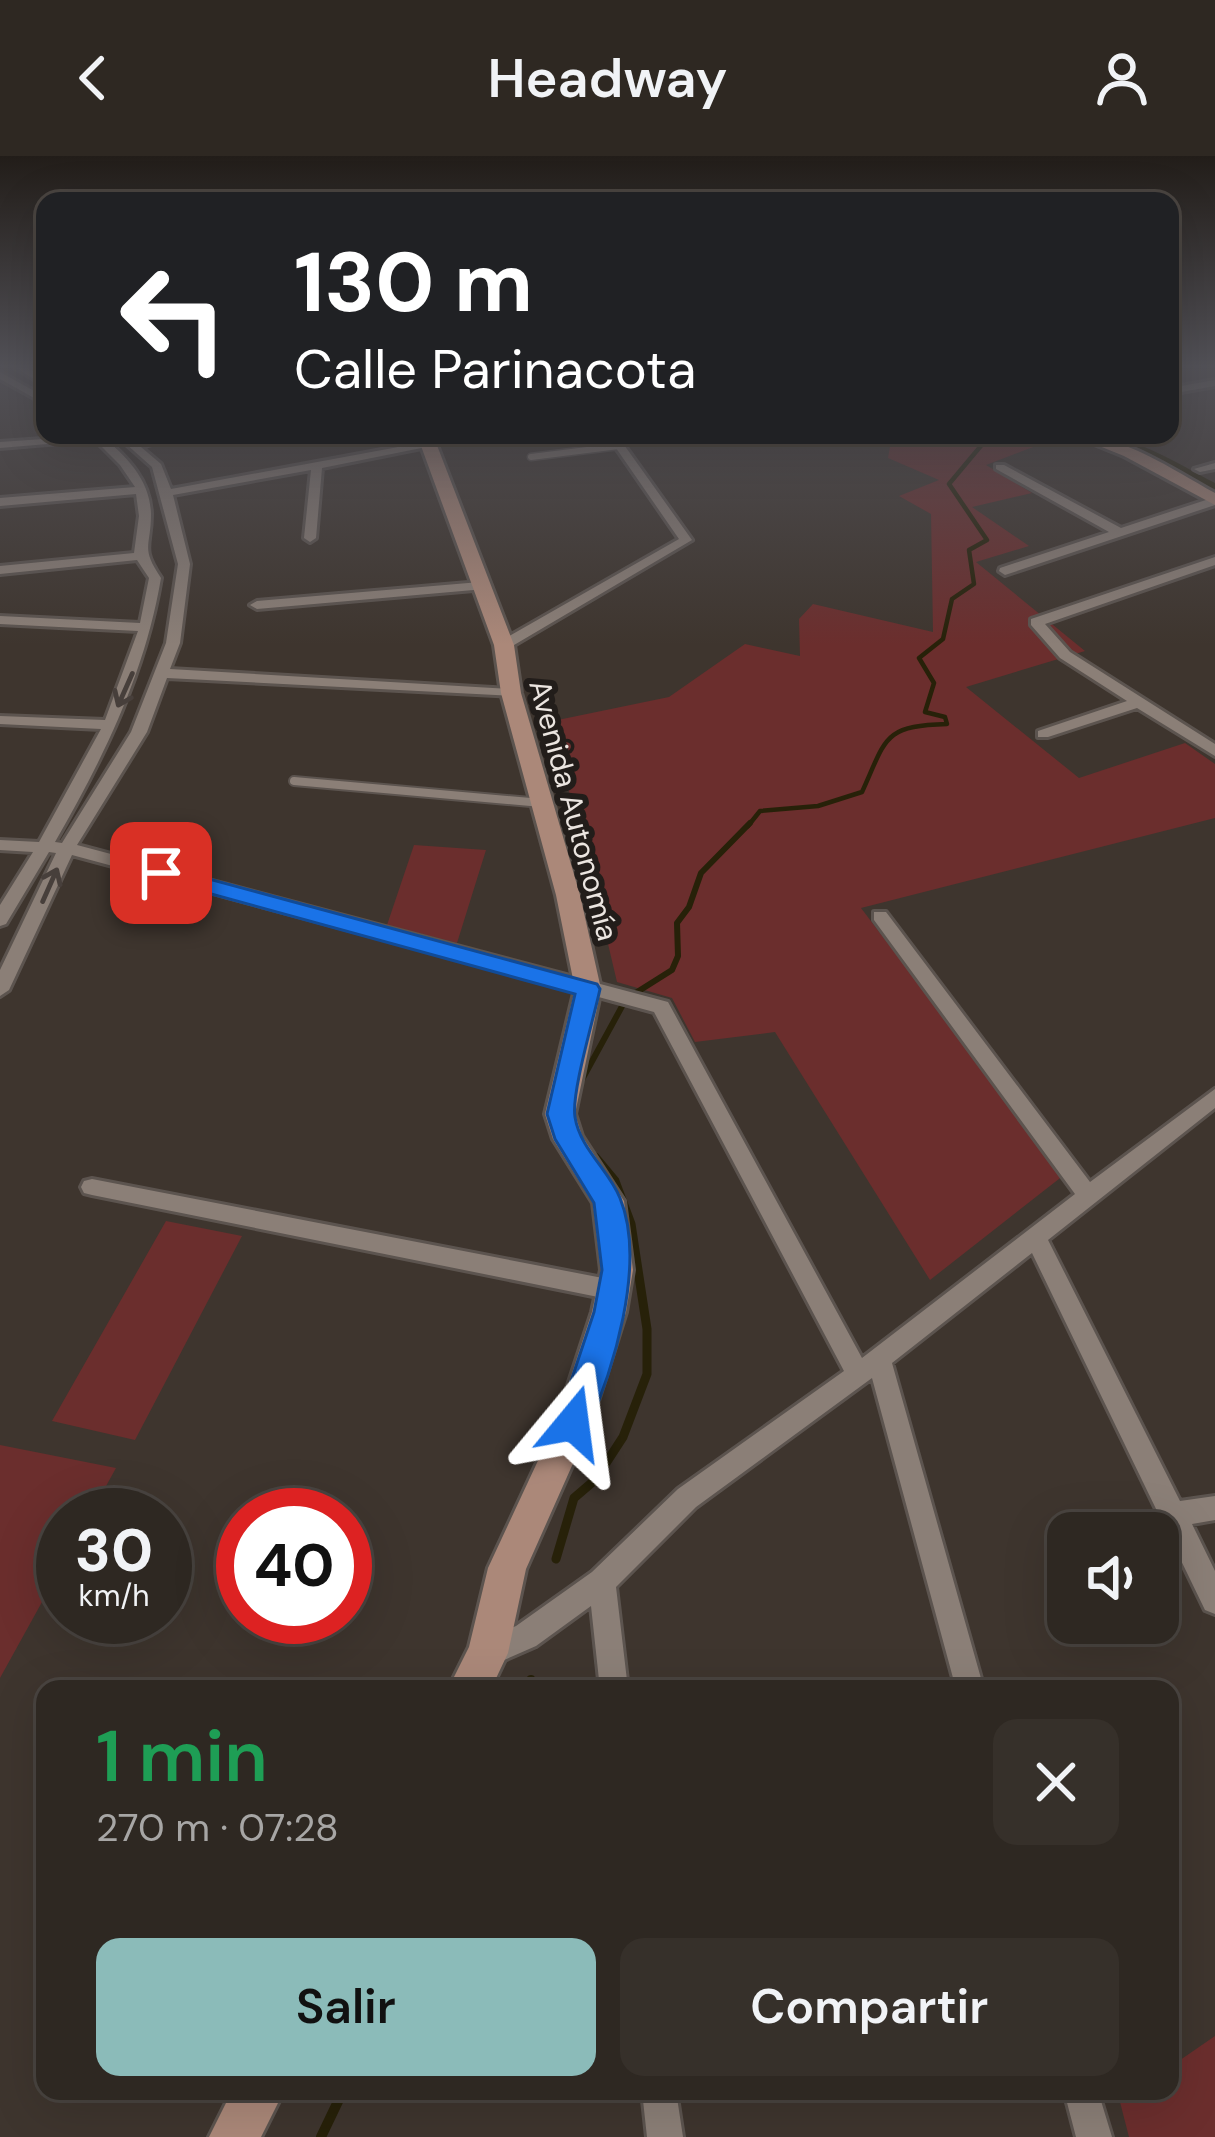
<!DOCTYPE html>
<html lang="es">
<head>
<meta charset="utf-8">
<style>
	:root { --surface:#2e2822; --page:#36302a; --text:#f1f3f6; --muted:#a7a6a5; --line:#494440; --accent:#8bbbb9 }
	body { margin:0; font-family:"DM Sans",sans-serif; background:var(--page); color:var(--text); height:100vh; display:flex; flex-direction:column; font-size:45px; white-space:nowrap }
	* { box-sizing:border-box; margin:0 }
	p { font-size:39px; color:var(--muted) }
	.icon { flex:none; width:66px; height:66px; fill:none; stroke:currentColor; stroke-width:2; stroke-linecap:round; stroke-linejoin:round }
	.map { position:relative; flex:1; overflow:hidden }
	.sheet { position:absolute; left:36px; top:1524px; width:1143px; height:420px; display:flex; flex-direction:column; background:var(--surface); border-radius:24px; box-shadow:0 12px 48px #0002,0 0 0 3px var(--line) }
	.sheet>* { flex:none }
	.guide { position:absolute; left:36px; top:36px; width:1143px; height:252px; border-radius:24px; box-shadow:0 12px 48px #0002,0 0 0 3px var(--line); background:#202124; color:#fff; overflow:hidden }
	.buttons { position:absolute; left:1047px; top:1356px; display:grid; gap:24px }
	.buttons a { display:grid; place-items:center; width:132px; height:132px; border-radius:24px; background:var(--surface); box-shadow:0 12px 48px #0002,0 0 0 3px var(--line); font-size:60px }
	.speed { position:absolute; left:36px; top:1332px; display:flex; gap:24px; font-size:60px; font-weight:700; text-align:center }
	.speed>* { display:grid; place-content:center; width:156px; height:156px; border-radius:50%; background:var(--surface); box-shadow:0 12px 48px #0002,0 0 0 3px var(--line); line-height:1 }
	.speed small { font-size:30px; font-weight:400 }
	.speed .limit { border:18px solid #d22; background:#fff; color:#111 }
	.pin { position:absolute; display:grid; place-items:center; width:102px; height:102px; color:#fff; margin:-51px; border-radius:24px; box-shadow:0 6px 18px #0006 }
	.me { position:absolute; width:132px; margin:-66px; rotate:16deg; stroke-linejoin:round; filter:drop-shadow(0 0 9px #0008) }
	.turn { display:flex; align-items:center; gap:42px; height:252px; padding:0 60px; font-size:54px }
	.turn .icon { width:156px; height:156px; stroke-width:2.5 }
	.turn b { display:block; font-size:84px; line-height:102px }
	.round { display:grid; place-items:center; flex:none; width:126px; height:126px; border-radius:24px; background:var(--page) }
	.head { display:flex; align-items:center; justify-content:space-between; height:204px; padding:0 60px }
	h1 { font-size:72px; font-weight:600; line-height:90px; color:#1e9e55 }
	.primary-button { display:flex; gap:24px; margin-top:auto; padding:24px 60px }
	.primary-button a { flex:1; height:138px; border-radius:24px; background:var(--accent); color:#111; font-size:48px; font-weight:600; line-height:138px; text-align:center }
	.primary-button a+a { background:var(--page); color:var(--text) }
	header { display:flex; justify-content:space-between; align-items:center; height:156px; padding:0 60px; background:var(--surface); font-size:54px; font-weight:600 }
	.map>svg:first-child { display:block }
	.green { fill:#6b2e2d }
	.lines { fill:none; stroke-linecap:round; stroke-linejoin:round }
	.stream-far3 { stroke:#272109; stroke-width:4.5 }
	.stream-far2 { stroke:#272109; stroke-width:6 }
	.stream-far1 { stroke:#272109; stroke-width:9 }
	.stream { stroke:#272109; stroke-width:10 }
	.canal { fill:#272109; fill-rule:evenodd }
	.lane-far1-casing { stroke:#5c544f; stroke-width:9 }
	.lane-casing { stroke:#5c544f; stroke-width:12 }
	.street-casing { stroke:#5c544f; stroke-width:6 }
	.secondary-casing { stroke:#5c544f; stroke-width:6 }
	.lane-far1 { stroke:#8b7f77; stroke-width:6 }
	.lane { stroke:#8b7f77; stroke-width:8 }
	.street { fill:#8b7f77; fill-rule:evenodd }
	.secondary { fill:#ab8879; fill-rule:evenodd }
	.oneway { stroke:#473f3b }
	.route { fill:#1a73e8; stroke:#114b97; stroke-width:3 }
	.labels { text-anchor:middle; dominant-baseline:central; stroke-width:12; stroke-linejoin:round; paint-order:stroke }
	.far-street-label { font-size:30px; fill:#ebe5e0; stroke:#221d1a }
</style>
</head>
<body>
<header><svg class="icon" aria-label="back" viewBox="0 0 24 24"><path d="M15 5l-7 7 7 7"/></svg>Headway<svg class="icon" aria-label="person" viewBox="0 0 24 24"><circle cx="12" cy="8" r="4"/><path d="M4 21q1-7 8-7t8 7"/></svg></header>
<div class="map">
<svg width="1215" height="1981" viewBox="0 0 1215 1981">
	<rect width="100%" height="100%" fill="#3e352e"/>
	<path class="green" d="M892,279H1065L986,309L1032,337L972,351L1029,390L976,406L1085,495L966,531L1079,622L1185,587L1215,608V662L861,752L1064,1019L930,1124L775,876L695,886L672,842L617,826L583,682L548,566L669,541L745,488L800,500L799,463L813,448L933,476L931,358L899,340L939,324L888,302Z
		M414,689L486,694L457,787L387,769Z
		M166,1065L242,1080L135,1284L52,1265Z
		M0,1289L116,1312L90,1359H63V1408L0,1522Z
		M1215,1880V1981H1129L1120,1946L1136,1935H1170V1911Z"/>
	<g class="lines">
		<path class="stream-far3" d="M748,670L760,655L818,650L862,636C887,581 883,570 947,568L945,561L925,556L934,527L919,502L943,483L952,443L974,428L969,394L987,384L949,328L990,279"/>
		<path class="stream-far2" d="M578,931L626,843L672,814L678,800L677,767L689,751L701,717L750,667"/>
		<path class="stream-far1" d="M556,1403L574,1342L595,1324L623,1281L647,1218V1173L631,1068L615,1025L595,1001"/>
		<path class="stream" d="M530,1533L531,1524
			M321,1981L343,1935"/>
		<path class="canal" d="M1090,279C1135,279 1176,307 1215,327V339Z"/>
		<g class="lane-far1-casing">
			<path id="lane-far1" d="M531,301L619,290"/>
		</g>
		<g class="lane-casing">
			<path id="lane" d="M294,625L542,647"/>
		</g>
		<g class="street-casing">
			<path id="street" d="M16,212H28L45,223V230Z
				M0,216L45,241V248L0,223Z
				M1215,224V230L1170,238V232Z
				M101,279C128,302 150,324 151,358C151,391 140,391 161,422C145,517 104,601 55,686L62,687L131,576L166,487L178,408L152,311L116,279H128L135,286L163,279H182L141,291L161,308L171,333L463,279H486L322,312L316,382L310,386L304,382L311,314L173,339L190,408L180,487L170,513L511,533L518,537L516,540L167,522L147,576L77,689L668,846L862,1202L1075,1038L874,764V756H886L1090,1026L1215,933V952L1048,1084L1180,1345L1215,1340V1364L1192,1368L1215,1415V1458L1205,1454L1032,1097L892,1207L984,1533H956L872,1222L696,1351L616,1431L628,1533H600L591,1450L536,1490L488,1511L478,1507L474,1497L478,1487L516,1470L592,1416L678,1333L844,1215L654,856L72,699L9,834L0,840V814L56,697L49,696L6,768L0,770V749L33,696L0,694V684L39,686L101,573L0,568V560L105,564L138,475L0,468V460L140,467L149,422L137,404L0,418V410L134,397L139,360L136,338L0,350V342L135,331L120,309L95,284L0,292V286Z
				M607,279H617L692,384L509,492H499V486L679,383Z
				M1215,307V313L1200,316L1194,313Z
				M996,309H1004L1121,372L1215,341V349L1005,419L999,415L1000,412L1109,376L996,313Z
				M1215,401V409L1045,468L1070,496L1215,588V600L1137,552L1048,581H1038V575L1127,545L1060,502L1031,469V463Z
				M480,426L486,430L485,433L257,453L250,449L257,445Z
				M92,1023L613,1124L621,1127L625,1134L621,1141L613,1144L92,1039L84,1037L81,1031L84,1025Z
				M642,1935H676L683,1981H647Z
				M1064,1935H1098L1112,1981H1076Z"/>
		</g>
		<g class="secondary-casing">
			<path id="secondary" d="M417,279H433L514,489L521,537L580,739L601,833L575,958L582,980L624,1045L633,1114L626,1156L591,1267L526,1413L508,1497L491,1533H448L469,1491L488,1412L556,1266L592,1156L601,1114L593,1047L553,983L545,958L575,833L556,739L501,537L494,489Z
				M1072,279C1124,279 1171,313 1215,337V349L1124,300Z
				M232,1935H284L261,1981H209Z"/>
		</g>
		<use href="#lane-far1" class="lane-far1"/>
		<use href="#lane" class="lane"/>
		<use href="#street" class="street"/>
		<use href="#secondary" class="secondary"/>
	</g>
	<defs><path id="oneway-shaft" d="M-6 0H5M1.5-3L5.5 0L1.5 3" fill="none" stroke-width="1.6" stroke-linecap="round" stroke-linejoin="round" transform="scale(3)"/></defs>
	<g class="oneway">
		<use href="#oneway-shaft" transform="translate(125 534) rotate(114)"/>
		<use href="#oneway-shaft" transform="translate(50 729) rotate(-66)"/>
	</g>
	<linearGradient id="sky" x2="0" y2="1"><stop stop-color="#221d19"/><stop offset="0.43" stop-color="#525157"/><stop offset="1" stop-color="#525157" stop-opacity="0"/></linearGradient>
	<rect width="1215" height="489" fill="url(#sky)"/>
	<path class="route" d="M161,710L597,828L600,833C594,862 571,937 575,961C580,993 609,1014 620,1042C647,1108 613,1216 585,1278L573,1282L562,1278L557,1267L594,1156L602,1114L594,1047L555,983L547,958L575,838L153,722V712Z"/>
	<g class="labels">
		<g class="far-street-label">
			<text transform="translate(574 654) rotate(75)">Avenida Autonomía</text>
		</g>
	</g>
</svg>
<div class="buttons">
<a><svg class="icon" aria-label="sound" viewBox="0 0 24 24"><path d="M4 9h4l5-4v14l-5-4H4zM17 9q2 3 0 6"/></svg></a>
</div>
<div class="speed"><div>30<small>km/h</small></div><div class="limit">40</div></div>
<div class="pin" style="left:161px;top:717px;background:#d93025"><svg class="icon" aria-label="arrive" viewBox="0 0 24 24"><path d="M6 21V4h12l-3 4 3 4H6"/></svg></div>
<svg class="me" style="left:573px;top:1267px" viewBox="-20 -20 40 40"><path d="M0-17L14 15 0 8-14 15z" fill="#1a73e8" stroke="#fff" stroke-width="4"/></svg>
<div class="guide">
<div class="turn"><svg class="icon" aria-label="left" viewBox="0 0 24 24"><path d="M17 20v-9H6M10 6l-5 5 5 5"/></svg><div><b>130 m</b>Calle Parinacota</div></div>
</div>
<section class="sheet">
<div class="head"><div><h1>1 min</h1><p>270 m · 07:28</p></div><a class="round"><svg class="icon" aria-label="close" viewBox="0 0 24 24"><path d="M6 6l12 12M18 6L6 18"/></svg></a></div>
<div class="primary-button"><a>Salir</a><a>Compartir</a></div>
</section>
</div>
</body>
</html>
